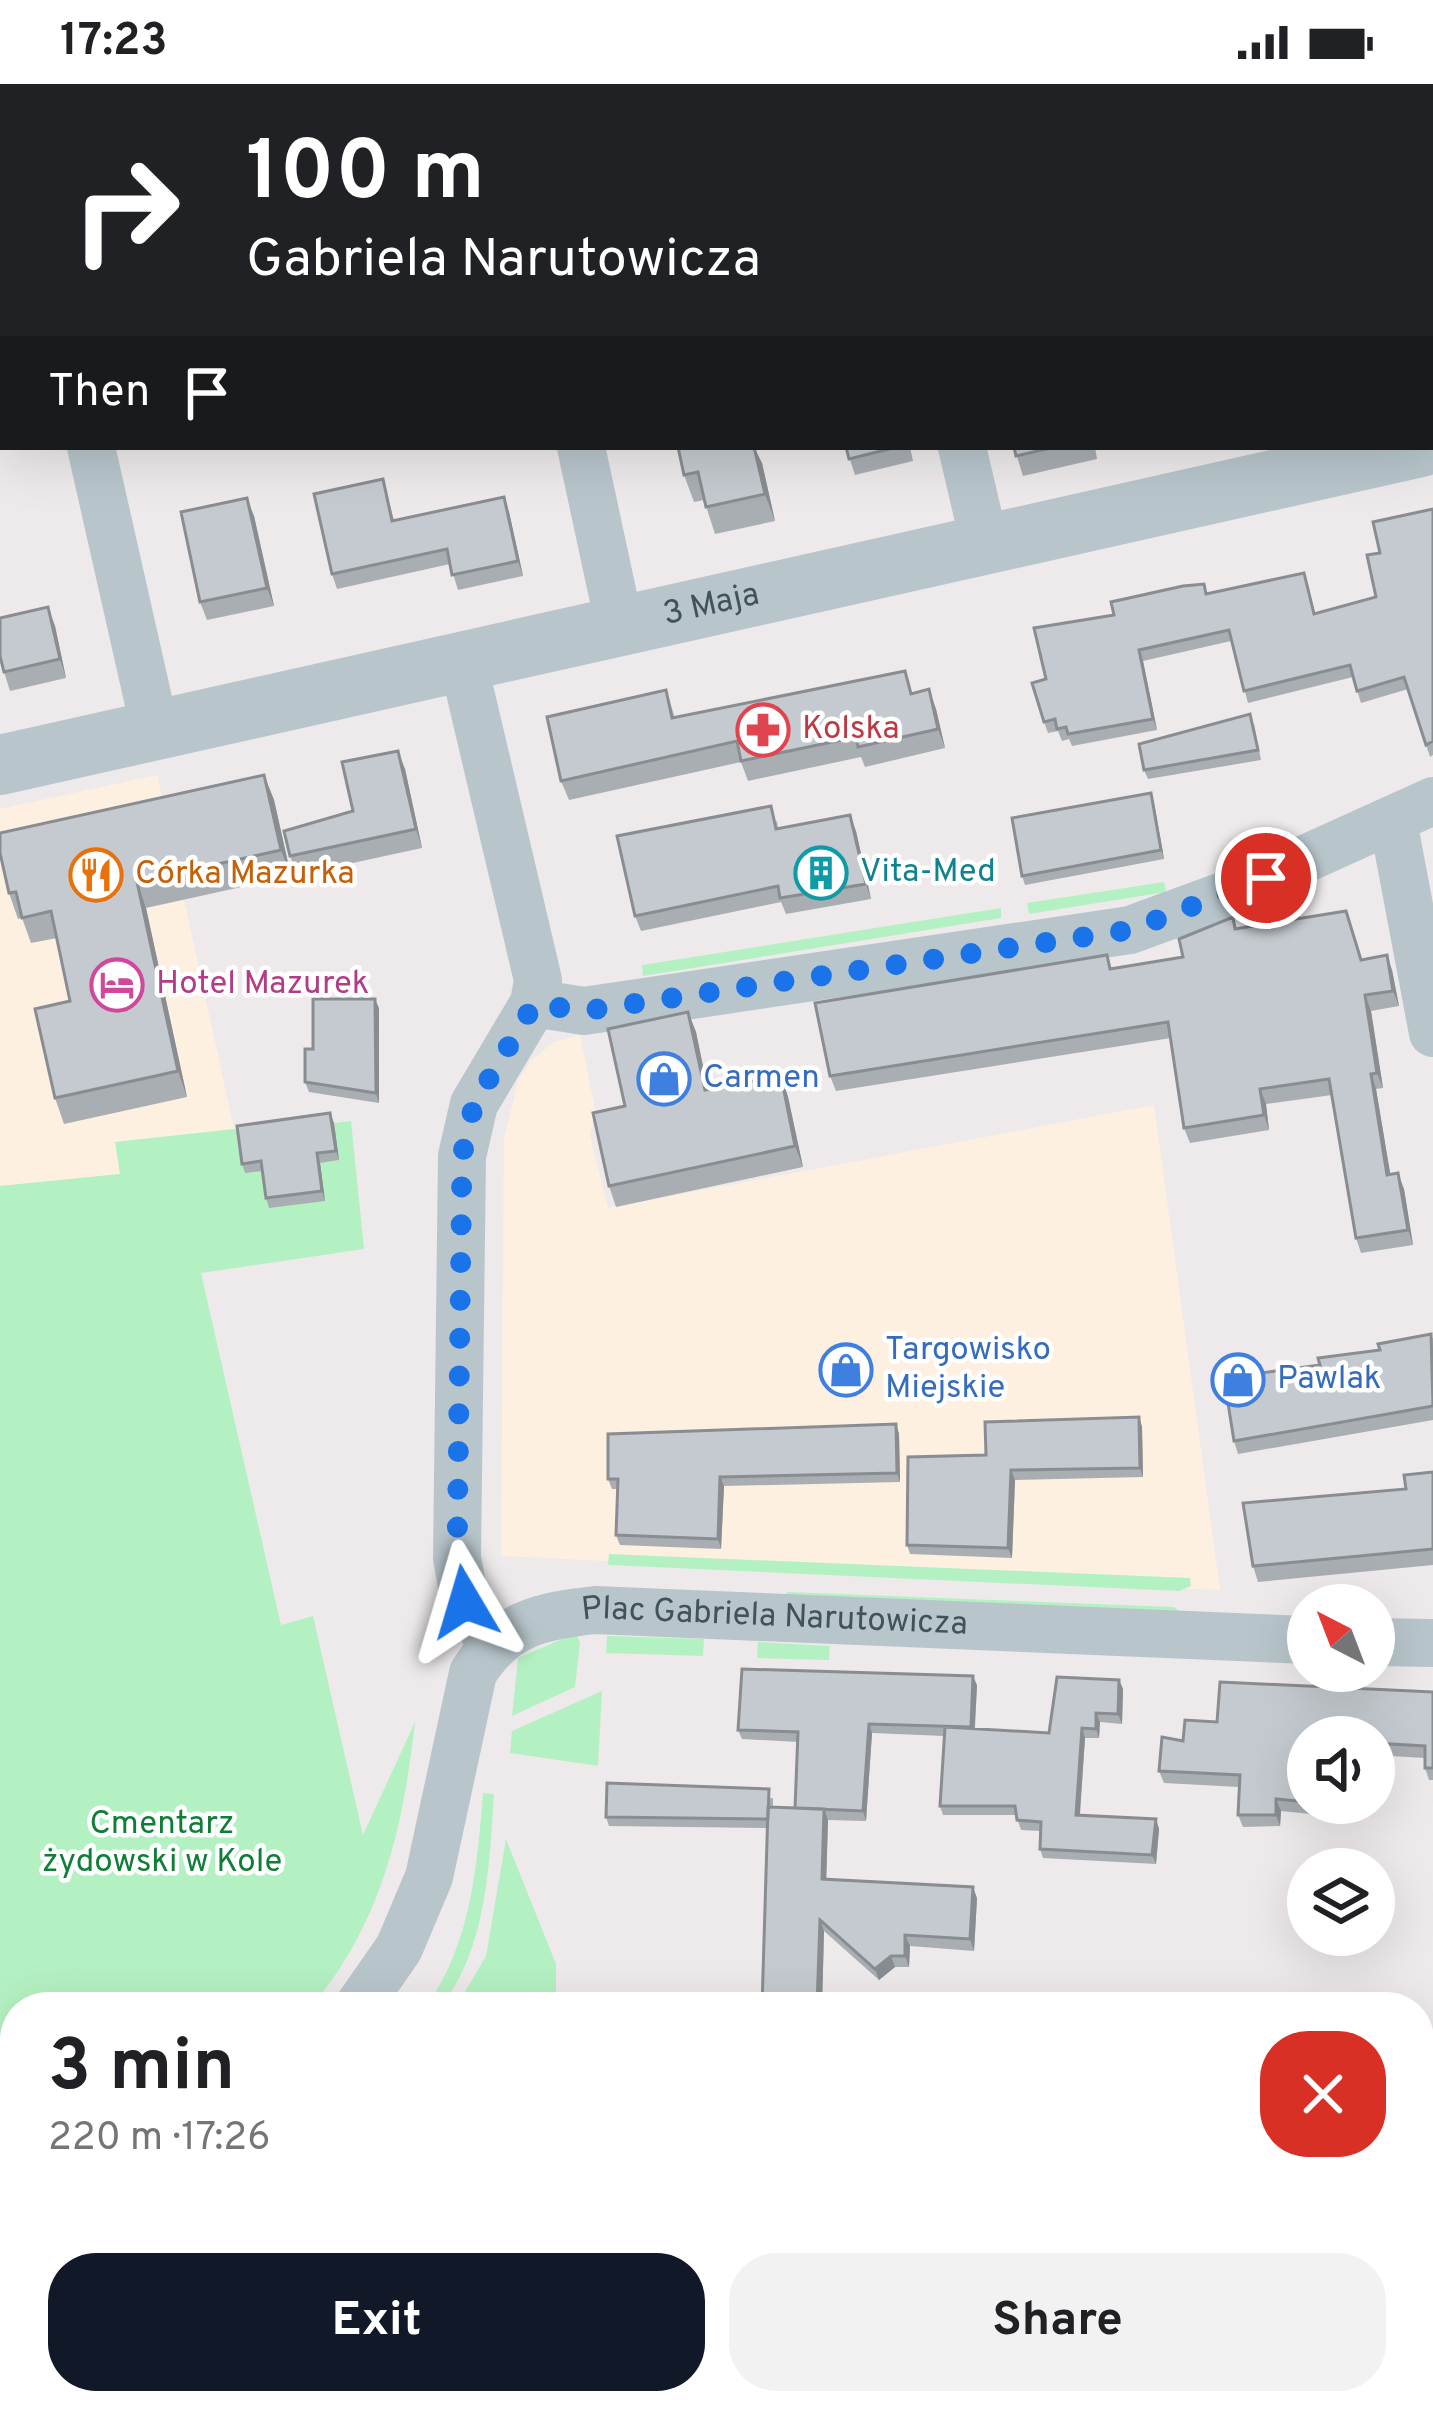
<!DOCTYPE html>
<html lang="en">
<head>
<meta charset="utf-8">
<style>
	:root { --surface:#fff; --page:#f2f2f2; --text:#202124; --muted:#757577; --accent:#111827 }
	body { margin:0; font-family:Overpass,sans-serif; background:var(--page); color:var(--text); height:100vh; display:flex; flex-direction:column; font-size:45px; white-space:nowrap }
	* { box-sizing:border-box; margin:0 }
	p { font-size:39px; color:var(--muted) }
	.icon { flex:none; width:66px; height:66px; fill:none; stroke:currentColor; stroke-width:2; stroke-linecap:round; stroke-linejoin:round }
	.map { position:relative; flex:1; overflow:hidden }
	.side { position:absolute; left:0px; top:1908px; width:1434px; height:423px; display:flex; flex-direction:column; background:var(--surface); border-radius:48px 48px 0 0; box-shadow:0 12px 48px #0002 }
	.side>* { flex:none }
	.guide { position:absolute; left:0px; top:0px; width:1434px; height:366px; box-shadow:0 12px 48px #0002; background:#202124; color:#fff; overflow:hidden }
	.needle { width:78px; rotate:318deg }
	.tools { position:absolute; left:1287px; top:1500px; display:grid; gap:24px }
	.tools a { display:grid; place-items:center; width:108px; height:108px; border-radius:50%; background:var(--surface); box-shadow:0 12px 48px #0002; font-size:60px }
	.pin { position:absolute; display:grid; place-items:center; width:102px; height:102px; color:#fff; margin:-51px; border:6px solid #fff; border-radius:50%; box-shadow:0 3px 12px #0007 }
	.me { position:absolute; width:132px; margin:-66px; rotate:353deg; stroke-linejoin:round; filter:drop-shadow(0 0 9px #0008) }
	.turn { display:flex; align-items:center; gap:42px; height:252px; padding:0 48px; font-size:54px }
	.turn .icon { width:156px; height:156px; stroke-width:2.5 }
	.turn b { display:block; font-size:84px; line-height:102px }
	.then { display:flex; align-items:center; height:114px; padding:0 48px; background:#0003; gap:24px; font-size:45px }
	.round { display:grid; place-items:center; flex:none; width:126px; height:126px; border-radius:48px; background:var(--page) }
	.head { display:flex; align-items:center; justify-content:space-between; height:204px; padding:0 48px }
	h1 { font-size:72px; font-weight:700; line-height:90px }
	.cta { display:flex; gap:24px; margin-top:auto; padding:24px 48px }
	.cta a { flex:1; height:138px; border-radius:48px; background:var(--accent); color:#fff; font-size:48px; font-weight:700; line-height:138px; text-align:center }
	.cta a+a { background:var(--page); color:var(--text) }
	.status { display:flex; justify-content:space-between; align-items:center; height:84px; padding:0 60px; background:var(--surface); direction:ltr }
	.status svg { height:33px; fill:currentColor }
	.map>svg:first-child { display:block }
	.commercial { fill:#fdf0e0 }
	.green { fill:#b4f1c2 }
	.water { fill:#7deaf2 }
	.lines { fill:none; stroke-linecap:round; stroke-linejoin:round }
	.minor { stroke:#b8c6cc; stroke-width:48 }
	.tertiary { stroke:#b8c6cc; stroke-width:60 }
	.wall { fill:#a9aeb2 }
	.shaded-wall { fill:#898d91 }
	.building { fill:#c4cacf; stroke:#898d91; stroke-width:3 }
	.route { stroke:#1a73e8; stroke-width:21; stroke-dasharray:0 37.8 }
	.labels { text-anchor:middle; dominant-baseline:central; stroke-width:9; stroke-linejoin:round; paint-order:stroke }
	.street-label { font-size:33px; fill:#425259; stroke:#fff }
	.health-label { font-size:33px; fill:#be3a42; stroke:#fff; text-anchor:start }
	.culture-label { font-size:33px; fill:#0d838f; stroke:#fff; text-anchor:start }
	.food-label { font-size:33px; fill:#c56008; stroke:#fff; text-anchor:start }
	.hotel-label { font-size:33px; fill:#b23c85; stroke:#fff; text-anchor:start }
	.shop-label { font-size:33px; fill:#366cbe; stroke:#fff; text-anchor:start }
	.park-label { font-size:33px; fill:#0f7e37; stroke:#fff }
</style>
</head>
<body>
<div class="status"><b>17:23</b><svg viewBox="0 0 49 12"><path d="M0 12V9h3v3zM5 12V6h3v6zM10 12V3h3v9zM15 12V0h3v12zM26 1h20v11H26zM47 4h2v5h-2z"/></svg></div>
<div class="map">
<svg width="1433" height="2329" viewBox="0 0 1433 2329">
	<rect width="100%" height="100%" fill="#eeeaeb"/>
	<path class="commercial" d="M157,691L234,1045L115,1058L121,1090L0,1102V725Z
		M580,951L595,1025L590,1052L608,1124L1154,1021L1220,1506L501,1472L504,1055L518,996L531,977L554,958Z"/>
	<path class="green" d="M1164,798L1166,808L1029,830L1027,819Z
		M1001,824V834L643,892L642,881Z
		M351,1037L364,1165L201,1189L281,1541L313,1532L363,1751L415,1638C403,1744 382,1839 311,1923H15V2051L0,2055V1102L120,1090L115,1058L234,1045L320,1079L339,1076L334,1039Z
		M609,1470L1190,1494L1191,1502L1179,1507L608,1481Z
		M787,1508L1174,1523L1184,1531L786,1519Z
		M576,1549L580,1559L575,1603L512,1632L518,1574Z
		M607,1552L704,1555L703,1572L606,1569Z
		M758,1558L830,1562L829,1576L757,1574Z
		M602,1607L598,1682L510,1669L512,1647Z
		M483,1709L494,1710C489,1783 487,1863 441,1923H426C471,1859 477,1784 483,1709Z
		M506,1755L556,1880V1923H456L486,1872Z
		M15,2149V2316H1419V2245L1433,2247V2329H0V2152Z"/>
	<path class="water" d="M1419,2285L1433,2286V2329H880L978,2316H1419Z"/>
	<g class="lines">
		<g class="minor">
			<path d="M6,0V3"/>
			<path d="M503,0V3"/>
			<path d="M876,0L877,3"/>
			<path d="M0,172L3,173"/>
			<path d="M91,363L155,646"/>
			<path d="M581,363L620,544"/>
			<path d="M962,363L984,457"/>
			<path d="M463,578L538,896L534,919L474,1020L462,1072L457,1474L465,1518L491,1559"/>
			<path d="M1393,737L1433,949"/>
			<path d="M534,919L584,927L1130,846L1223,812L1433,717"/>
			<path d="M1374,1558L1433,1559"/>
			<path id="s1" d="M358,1923L399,1864L429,1793L473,1589C503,1540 540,1532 595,1526L1308,1556"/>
			<path d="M0,2106L15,2103"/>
		</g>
		<path class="tertiary" id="s2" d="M0,681L1421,363"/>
	</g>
	<path class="wall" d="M88,0H447L448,3H89Z
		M667,0H823L824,3H668Z
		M846,363H910L913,377L855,391Z
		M1014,363H1095L1097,375L1023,392Z
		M762,379L775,437L715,450L704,416L694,418L684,391Z
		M383,395L394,436L509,428L523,492L458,506L450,480L337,505L332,490Z
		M1433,425V671L1430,673L1408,605L1361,619L1353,593L1248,619L1231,557L1143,577L1157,646L1072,662L1069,655L1062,657L1058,647L1048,649L1044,638L1046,595L1114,531L1208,510L1308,501L1315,530L1376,513L1380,469Z
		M254,432L274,522L207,536L200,518Z
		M55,542L66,594L10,607L4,588Z
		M666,606L675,634L913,609L936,625L945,664L865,683L861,673L748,697L741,678L569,716L561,697Z
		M1254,640L1261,676L1148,695L1144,686Z
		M405,685L422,764L297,791L290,772L353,727Z
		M264,691L274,716L291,792L146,824L187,1013L64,1040L55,1014L70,917L57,854L31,859L22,834L18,835L9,809Z
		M1151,709L1164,775L1025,801L1022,792Z
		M777,737L778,745L856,747L871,815L786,830L781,818L641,847L635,832Z
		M1233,833L1237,844L1362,875L1392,886L1399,922L1371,927L1383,1004L1376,1005L1390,1090L1404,1105L1413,1161L1361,1169L1356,1154L1332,1011L1266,1020L1269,1046L1190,1059L1184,1044L1171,954L836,1007L830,992L1107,871L1112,885L1183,873Z
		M379,924V1019L309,1008L305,998L313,965Z
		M688,928L696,948L708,1006L781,992L788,1013L803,1083L616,1123L609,1102L625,1022Z
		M330,1029L334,1039L339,1076L320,1079L325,1117L269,1124L266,1114L262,1087L245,1089L242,1080Z
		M1433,1254V1336L1238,1370L1234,1357L1320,1281Z
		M1139,1333L1142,1343L1143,1393L1015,1396L1012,1474L910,1470L907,1461L986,1371Z
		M896,1340L899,1350L900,1398L724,1402L721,1465L620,1461L616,1451L618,1405H612L608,1395Z
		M1433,1388V1481L1258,1498L1253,1482L1406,1405Z
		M1119,1596L1123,1605L1122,1640L1100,1638L1099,1654H1085L1080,1731L1156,1735L1159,1745L1156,1780L1043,1774L1040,1765L1041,1747L1021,1746L1016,1731H943L940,1722L944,1652L872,1649L866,1737L828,1736L826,1795L977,1814L974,1867L910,1862L909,1883H895L879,1896L824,1847L822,1923H762L768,1744L609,1742L606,1733L773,1714V1723L795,1724L798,1658L742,1655L738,1646L977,1601L975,1645L1049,1649Z
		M1433,1608V1696H1429L1425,1684V1674L1374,1671V1653H1308L1362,1719L1360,1735L1281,1727L1280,1742L1243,1743L1238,1731L1239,1703L1164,1699L1159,1687L1183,1657L1217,1638Z"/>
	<path class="shaded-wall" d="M754,363L762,379L775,437L765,410Z
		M504,413L509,428L523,492L518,477Z
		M247,414L254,432L274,522L267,504Z
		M48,523L55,542L66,594L60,575Z
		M1139,566L1143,577L1157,646L1153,635Z
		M929,605L936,625L945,664L938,645Z
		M398,667L405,685L422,764L416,745Z
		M264,691L274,716L291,792L281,766Z
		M1151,709L1154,719L1164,775L1161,766Z
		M850,731L856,747L871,815L866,800Z
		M137,798L146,824L187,1013L178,987Z
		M1387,871L1392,886L1399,922L1393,907Z
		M1365,911L1371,927L1383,1004L1377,989Z
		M375,915L379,924V1019L376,1009Z
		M688,928L696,948L712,1027L705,1006Z
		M1371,990L1376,1005L1393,1106L1387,1091Z
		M781,992L788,1013L803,1083L795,1062Z
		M1260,1005L1266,1020L1269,1046L1264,1031Z
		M330,1029L334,1039L339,1076L336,1067Z
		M317,1069L320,1079L325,1117L322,1107Z
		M1398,1089L1404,1105L1413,1161L1408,1146Z
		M1139,1333L1142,1343L1143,1393L1140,1384Z
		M896,1340L899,1350L900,1398L897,1389Z
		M1011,1386L1015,1396L1012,1474L1008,1464Z
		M720,1393L724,1402L721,1465L718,1455Z
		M973,1592L977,1601L974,1653L971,1643Z
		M1119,1596L1123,1605L1122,1640L1118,1630Z
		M1096,1629L1100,1638L1099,1654L1096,1645Z
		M869,1640L872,1649L866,1737L863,1727Z
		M1082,1644L1085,1654L1079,1740L1076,1731Z
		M1276,1715L1281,1727L1280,1742L1276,1731Z
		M1356,1719H1362L1360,1735L1356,1723Z
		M824,1725L828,1736L826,1806L822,1795Z
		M1156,1735L1159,1745L1156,1780L1152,1771Z
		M973,1803L977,1814L974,1867L970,1855Z
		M820,1836L824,1847L822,1923H817Z
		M905,1851L910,1862L909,1883L905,1872Z
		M891,1872L895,1883L879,1896L875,1885Z"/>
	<path class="building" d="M88,0H282L269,3H89Z
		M314,0H444V3H315Z
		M554,0H605L606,3H555Z
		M667,0H709L696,3H668Z
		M739,0H821L822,3H740Z
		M930,0H1009V3H931Z
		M1138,0H1320L1306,3H1139Z
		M1433,52V119L1431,120V53Z
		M1431,156L1433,165V220H1431Z
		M678,363H754L765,410L706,423L698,388L684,391Z
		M846,363H897L849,375Z
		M1014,363H1055L1016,372Z
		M383,395L392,437L504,413L518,477L452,491L447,465L332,490L314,410Z
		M247,414L267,504L200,518L181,428Z
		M1433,425V657L1426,661L1404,593L1357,607L1350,581L1244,607L1229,546L1139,566L1153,635L1068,650L1066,643L1057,645L1055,635L1044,638L1032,599L1046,595L1034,544L1114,531L1111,518L1183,502L1204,500L1206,510L1304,489L1314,530L1376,513L1367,471L1380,469L1373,438Z
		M48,523L60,575L4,588L0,572V534Z
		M905,587L911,610L929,605L938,645L858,663L856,653L741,677L737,657L561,697L547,633L666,606L672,634Z
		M1250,630L1258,666L1144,686L1139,660Z
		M398,667L416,745L290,772L284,747L353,727L342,678Z
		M264,691L281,766L137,798L178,987L55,1014L35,925L70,917L51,827L22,834L16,808L9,809L0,769V749Z
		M1151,709L1161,766L1022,792L1012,734Z
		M771,722L776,745L850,731L866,800L780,814L778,802L635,832L617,752Z
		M1346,827L1361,876L1387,871L1393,907L1365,911L1377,989L1371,990L1387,1091L1398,1089L1408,1146L1356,1154L1329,995L1260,1005L1264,1031L1184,1044L1168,938L830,992L815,919L1107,871L1110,885L1183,873L1179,855L1233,833L1235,845Z
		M313,915H375L376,1009L305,998V965H313Z
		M688,928L705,1006L781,992L795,1062L609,1102L593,1029L625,1022L608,945Z
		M330,1029L336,1067L317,1069L322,1107L266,1114L261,1077L242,1080L237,1042Z
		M1431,1250L1433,1322L1234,1357L1224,1294L1320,1281L1318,1274L1380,1266L1378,1260Z
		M1139,1333L1140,1384L1011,1386L1008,1464L907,1461L908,1373L986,1371L985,1338Z
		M896,1340L897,1389L720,1393L718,1455L616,1451L618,1395H608V1350Z
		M1433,1388V1465L1253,1482L1243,1419L1406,1405L1404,1391Z
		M742,1585L973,1592L971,1643L869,1640L863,1727L795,1724L798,1648L738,1646Z
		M1057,1593L1119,1596L1118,1630L1096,1629V1645L1082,1644L1076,1731L1156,1735L1152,1771L1040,1765L1041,1738L1017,1736L1015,1722H940L945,1643L1049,1649Z
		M1220,1598L1433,1608V1684H1425V1662L1374,1659V1653H1308V1718L1276,1715V1731H1238L1240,1691L1159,1687L1162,1653L1183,1657L1185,1636L1217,1638Z
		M607,1699L769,1705L768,1735L606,1733Z
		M1316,1719H1356V1723Z
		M768,1723L824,1725L822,1795L973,1803L970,1855L905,1851V1872H891L875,1885L820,1836L817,1923H762Z
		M1244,1915L1276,1923H1242Z"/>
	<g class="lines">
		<path class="route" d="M465,1518L457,1474L462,1072L474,1020L534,920L584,927L1130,846L1266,794"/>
	</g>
	<defs>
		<g id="pharmacy-ring" transform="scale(2.7)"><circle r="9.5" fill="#fff" stroke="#e0444e" stroke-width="1.5"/><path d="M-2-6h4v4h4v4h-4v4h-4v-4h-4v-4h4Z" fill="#e0444e"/></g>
		<g id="building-ring" transform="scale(2.7)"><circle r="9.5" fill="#fff" stroke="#0f9aa8" stroke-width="1.5"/><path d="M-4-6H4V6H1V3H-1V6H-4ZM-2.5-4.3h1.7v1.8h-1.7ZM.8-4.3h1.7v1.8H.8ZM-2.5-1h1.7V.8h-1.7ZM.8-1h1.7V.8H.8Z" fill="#0f9aa8"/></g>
		<g id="restaurant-ring" transform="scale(2.7)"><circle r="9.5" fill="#fff" stroke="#e8710a" stroke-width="1.5"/><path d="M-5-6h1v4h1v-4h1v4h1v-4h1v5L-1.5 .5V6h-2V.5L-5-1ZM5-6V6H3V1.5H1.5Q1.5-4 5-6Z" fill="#e8710a"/></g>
		<g id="hotel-ring" transform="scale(2.7)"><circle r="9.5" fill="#fff" stroke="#d1479c" stroke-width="1.5"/><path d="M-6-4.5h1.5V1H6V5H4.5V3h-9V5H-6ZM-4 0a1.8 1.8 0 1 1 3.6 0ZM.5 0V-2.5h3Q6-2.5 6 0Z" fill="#d1479c"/></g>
		<g id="shop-ring" transform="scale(2.7)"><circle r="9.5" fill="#fff" stroke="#3f7fe0" stroke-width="1.5"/><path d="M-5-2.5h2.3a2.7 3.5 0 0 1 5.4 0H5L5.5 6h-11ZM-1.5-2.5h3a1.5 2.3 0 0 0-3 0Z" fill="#3f7fe0"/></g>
	</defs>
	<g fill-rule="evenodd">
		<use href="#pharmacy-ring" x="763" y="646"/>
		<use href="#building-ring" x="821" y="789"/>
		<use href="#restaurant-ring" x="96" y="791"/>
		<use href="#hotel-ring" x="117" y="901"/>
		<use href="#shop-ring" x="664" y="995"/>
		<use href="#shop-ring" x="846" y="1286"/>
		<use href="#shop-ring" x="1238" y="1296"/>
	</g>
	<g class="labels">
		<g class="street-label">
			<text stroke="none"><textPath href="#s2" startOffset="729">3 Maja</textPath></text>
			<text stroke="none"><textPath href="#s1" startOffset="681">Plac Gabriela Narutowicza</textPath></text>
		</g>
		<g class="health-label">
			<text x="802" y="646">Kolska</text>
		</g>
		<g class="culture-label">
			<text x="860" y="789">Vita-Med</text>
		</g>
		<g class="food-label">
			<text x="135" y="791">Córka Mazurka</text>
		</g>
		<g class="hotel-label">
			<text x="156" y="901">Hotel Mazurek</text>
		</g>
		<g class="shop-label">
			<text x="703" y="995">Carmen</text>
			<text x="885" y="1267">Targowisko<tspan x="885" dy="38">Miejskie</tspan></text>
			<text x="1277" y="1296">Pawlak</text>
		</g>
		<g class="park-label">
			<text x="162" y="1741">Cmentarz<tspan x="162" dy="38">żydowski w Kole</tspan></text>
		</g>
	</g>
</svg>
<div class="tools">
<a><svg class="needle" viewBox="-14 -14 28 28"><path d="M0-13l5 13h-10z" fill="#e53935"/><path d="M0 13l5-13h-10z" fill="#757577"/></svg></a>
<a><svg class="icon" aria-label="sound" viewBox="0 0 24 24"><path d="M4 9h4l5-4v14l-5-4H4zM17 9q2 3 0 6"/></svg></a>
<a><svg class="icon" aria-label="layers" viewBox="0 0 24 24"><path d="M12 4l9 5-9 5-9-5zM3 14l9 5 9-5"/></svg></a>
</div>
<div class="pin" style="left:1266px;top:794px;background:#d93025"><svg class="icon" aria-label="arrive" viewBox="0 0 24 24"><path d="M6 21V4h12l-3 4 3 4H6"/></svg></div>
<svg class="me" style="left:465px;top:1518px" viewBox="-20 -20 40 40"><path d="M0-17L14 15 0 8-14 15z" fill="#1a73e8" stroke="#fff" stroke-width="4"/></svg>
<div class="guide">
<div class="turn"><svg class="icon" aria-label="right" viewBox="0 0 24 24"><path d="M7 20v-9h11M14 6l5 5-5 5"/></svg><div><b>100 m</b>Gabriela Narutowicza</div></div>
<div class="then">Then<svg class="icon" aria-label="arrive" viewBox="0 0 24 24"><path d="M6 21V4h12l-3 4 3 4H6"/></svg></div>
</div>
<section class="side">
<div class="head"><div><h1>3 min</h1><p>220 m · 17:26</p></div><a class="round" style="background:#d93025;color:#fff"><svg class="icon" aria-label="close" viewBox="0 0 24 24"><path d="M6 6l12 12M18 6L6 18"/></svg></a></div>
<div class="cta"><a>Exit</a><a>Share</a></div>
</section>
</div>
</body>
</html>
